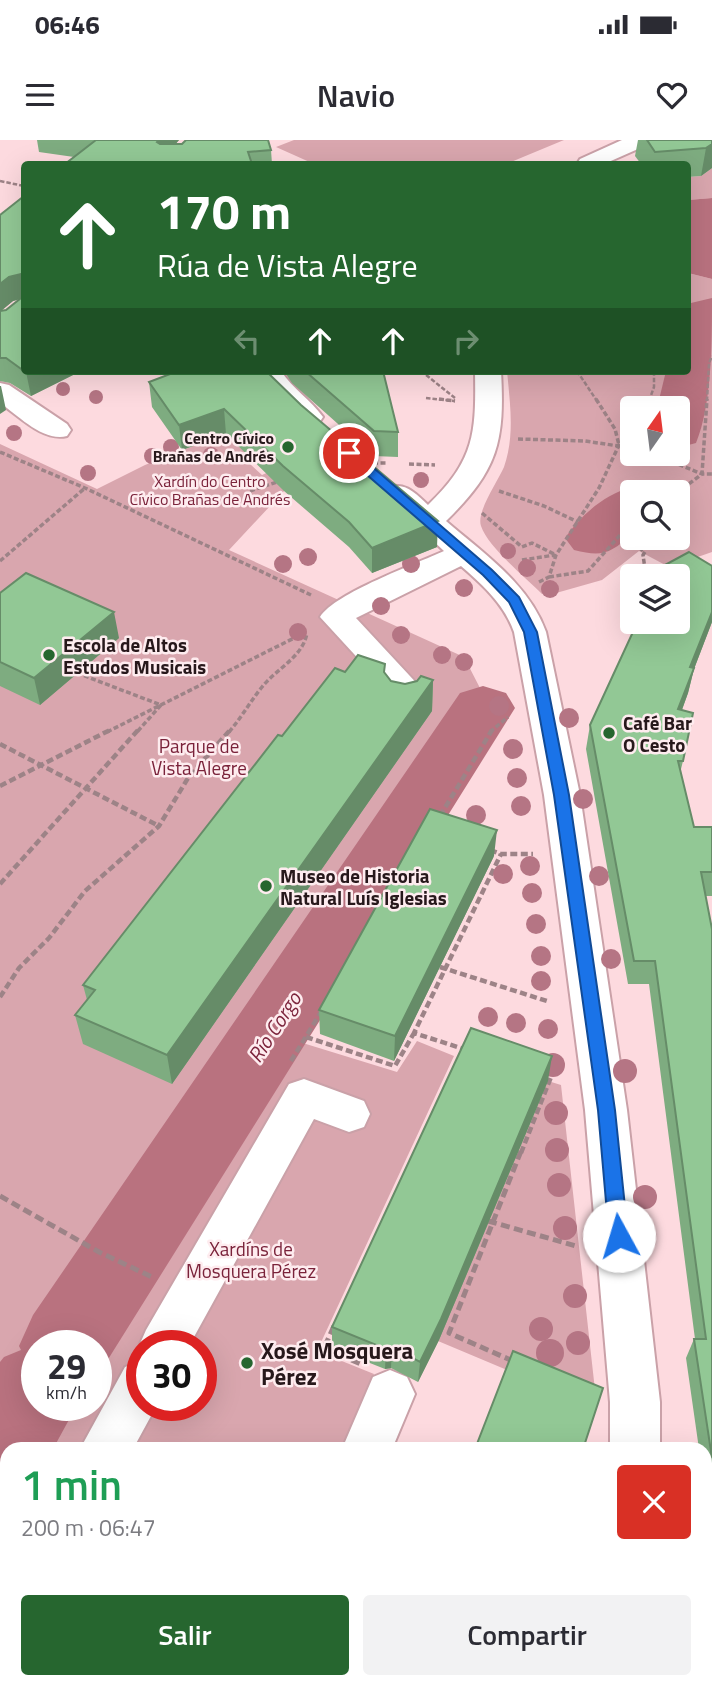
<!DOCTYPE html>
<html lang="es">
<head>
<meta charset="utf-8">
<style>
	:root { --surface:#fff; --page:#f2f2f3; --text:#2b2b33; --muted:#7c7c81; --accent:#26662f }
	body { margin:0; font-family:"Titillium Web",sans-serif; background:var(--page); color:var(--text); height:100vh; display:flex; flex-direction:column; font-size:26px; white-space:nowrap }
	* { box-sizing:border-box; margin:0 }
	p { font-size:23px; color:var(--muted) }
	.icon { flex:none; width:38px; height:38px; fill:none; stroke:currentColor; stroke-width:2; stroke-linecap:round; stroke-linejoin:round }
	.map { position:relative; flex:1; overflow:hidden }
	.details { position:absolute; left:0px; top:1302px; width:712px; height:247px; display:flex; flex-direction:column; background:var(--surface); border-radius:21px 21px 0 0; box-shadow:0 7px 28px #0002 }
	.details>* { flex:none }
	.banner { position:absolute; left:21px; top:21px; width:670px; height:214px; border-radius:7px; box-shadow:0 7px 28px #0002; background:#26662f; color:#fff; overflow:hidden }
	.needle { width:46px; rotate:14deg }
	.tools { position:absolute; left:620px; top:256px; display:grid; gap:14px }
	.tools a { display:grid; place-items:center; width:70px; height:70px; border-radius:7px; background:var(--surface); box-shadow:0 7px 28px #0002; font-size:35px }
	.speed { position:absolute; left:21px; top:1190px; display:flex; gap:14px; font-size:35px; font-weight:700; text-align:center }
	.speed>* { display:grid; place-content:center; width:91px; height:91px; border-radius:50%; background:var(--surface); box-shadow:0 7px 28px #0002; line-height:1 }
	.speed small { font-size:18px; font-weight:400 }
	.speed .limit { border:10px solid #d22; background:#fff; color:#111 }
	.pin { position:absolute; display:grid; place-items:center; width:60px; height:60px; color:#fff; margin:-30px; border:4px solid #fff; border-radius:50%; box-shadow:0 2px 7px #0007 }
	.me { position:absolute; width:77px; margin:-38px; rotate:354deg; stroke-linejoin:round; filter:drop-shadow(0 0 5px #0008) }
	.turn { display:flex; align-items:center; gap:24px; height:147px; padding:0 21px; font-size:32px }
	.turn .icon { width:91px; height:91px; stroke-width:2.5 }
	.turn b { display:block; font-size:49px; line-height:60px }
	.lanes { display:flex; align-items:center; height:66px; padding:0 21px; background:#0003; justify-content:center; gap:35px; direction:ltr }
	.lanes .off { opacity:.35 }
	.round { display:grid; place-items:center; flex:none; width:74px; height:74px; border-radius:7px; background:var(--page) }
	.overview { display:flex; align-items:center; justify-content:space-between; height:119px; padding:0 21px }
	h1 { font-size:42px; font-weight:600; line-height:52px; color:#1e9e55 }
	.action { display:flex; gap:14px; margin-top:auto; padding:14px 21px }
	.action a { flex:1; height:80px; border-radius:7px; background:var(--accent); color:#fff; font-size:28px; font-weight:600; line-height:80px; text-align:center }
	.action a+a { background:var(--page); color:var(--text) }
	.status { display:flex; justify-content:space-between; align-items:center; height:49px; padding:0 35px; background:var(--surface); direction:ltr }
	.status svg { height:19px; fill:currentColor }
	header { display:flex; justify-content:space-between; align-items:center; height:91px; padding:0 21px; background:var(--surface); font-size:32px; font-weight:600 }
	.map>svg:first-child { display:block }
	.green { fill:#d9a6ae; fill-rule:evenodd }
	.water { fill:#b9727f }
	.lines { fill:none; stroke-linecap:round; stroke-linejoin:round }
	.river { fill:#b9727f; fill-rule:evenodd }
	.minor-casing { stroke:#caa1a8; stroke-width:4 }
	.path-far3 { stroke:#9d8387; stroke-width:2.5; stroke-dasharray:4.5 2; stroke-linecap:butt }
	.path-far2 { stroke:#9d8387; stroke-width:3.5; stroke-dasharray:5 2.5; stroke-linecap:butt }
	.path-far1 { stroke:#9d8387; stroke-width:4.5; stroke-dasharray:7 3.5; stroke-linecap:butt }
	.path { stroke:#9d8387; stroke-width:5; stroke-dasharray:9 4.5; stroke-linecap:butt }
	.minor { fill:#fff; fill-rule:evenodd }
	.tree { fill:#b57584 }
	.wall { fill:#7eac80; fill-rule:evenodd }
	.shaded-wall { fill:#668c68 }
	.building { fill:#92c895; stroke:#668c68; stroke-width:2 }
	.route { fill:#1a73e8; stroke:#114b97; stroke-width:2 }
	.poi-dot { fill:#26662f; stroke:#feecef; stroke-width:2.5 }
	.labels { text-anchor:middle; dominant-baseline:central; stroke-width:5; stroke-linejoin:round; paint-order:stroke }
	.far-poi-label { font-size:16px; font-weight:bold; fill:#27181b; stroke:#feecef; text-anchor:end }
	.far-park-label { font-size:16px; fill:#7a223a; stroke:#feecef }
	.poi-label { font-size:19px; font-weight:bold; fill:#27181b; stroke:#feecef; text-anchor:start }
	.park-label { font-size:19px; fill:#7a223a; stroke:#feecef }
	.water-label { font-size:21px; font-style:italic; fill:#7c243c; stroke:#feecef }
	.near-poi-label { font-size:23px; font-weight:bold; fill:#27181b; stroke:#feecef; text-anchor:start }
</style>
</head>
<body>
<div class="status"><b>06:46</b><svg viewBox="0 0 49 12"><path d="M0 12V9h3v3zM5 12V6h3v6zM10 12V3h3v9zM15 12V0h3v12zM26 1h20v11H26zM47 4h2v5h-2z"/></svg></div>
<header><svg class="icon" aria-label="menu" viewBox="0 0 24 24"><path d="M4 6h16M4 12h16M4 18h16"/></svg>Navio<svg class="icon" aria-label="heart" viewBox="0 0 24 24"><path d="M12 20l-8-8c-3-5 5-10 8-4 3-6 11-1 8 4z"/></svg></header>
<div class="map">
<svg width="712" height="1548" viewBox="0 0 712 1548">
	<rect width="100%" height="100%" fill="#fddadf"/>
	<path class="green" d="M294,0H564L506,24H314L276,7Z
		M712,28V58L688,60V37L701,36Z
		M688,133L712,139V412L669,427L639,411L602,440L549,455L542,454C526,438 488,407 481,386C476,372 498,341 504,327C515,295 510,264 507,231H688ZM632,268H677V313H632ZM632,352H677V397H632Z
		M228,292L249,310L239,314L262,335L295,320L285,350L229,410L464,517L481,550L333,774L0,1256V304L97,349L145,325Z
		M280,896L397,932L417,901L454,916L317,1211L374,1234L344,1309H9L38,1265H96V1206H77ZM142,1206H201V1265H142Z
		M548,941L561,945L597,1268L438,1201Z
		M7,1312V1542H230L225,1548H0V1323Z"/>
	<path class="water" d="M712,58V139L688,133V60Z"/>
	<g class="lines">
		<path class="river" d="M712,158C712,202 712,265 696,303L677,308V268H657L666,231H688V168L691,163Z
			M632,347L650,352H632V394C610,414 602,417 574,410L565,398C581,375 605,354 632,347Z
			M483,546L506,553L515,568L97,1237L96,1206H37V1265H77L53,1309H7V1350L0,1353V1222L4,1217L21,1210L19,1206L33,1175L460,553Z"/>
		<g class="minor-casing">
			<path id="minor" d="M622,0H650L647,5L604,24H577L580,19Z
				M255,231H281C293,249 311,260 323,277L319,283C290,290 268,252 255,231Z
				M475,231H501C505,302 498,330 446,381C483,413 529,444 546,492L580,655L627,970L660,1262V1309H610V1262L585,970L544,655L514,492C504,464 483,445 461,426L356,478L422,549L420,562L415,570L403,573L391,570L386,562L388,551L320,477C335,453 416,424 444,411L382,353L387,347C406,342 415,353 428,365C475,320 476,293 475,231Z
				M0,243L9,245L67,284L71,290L67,296C43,302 19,276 0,263Z
				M304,939L364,961L370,974L364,987L349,992L314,979L189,1206H142V1212L139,1206L146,1190L289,944Z
				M142,1220V1265H157L133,1309H80L125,1227Z
				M390,1230L407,1237L415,1254L392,1309H342L373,1237Z
				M7,1456V1519L0,1522V1459Z
				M7,1541V1542H146L143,1548H4Z
				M570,1542H626L625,1548H569Z"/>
		</g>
		<path class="path-far3" d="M0,41L24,46
			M421,231L455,258
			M577,231L597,261
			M426,258L455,261
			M649,261L654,247V231
			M707,261L709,223L712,216"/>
		<path class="path-far2" d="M439,259L455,261
			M596,259L615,289L619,305
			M647,268L650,259
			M518,299L585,301L632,308
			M0,312L85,348L311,455
			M651,313L702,334H712
			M373,323H386
			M409,324L435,325
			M250,351L280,341
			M499,351L544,366L578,382
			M677,353L702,334L707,259
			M482,373L522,407L532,403L556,415
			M621,394L645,412L643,415L646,436
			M522,420L555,415
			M0,421L85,348
			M549,437L588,431L621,394L632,387
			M539,442L549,437L556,415L599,348L619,305L632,295
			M77,533L161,565L137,592
			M107,592L306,492
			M229,592C241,578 250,562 262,547C276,529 303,517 307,493
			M490,592L508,577"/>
		<path class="path-far1" d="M0,604L159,686
			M0,646L110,590
			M440,676L492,590
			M490,710L501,714H533
			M0,744L138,590
			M440,827L550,862
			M0,857L19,828L49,798L85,751L159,686L188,638L230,590
			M306,897L395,926L414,893
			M467,910L414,893L501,714
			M291,921L321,872
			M521,1013L551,937"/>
		<path class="path" d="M0,1056L99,1112L152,1137
			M488,1081L576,1106
			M334,1186L324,1208L361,1224
			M513,1221L449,1193L521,1011
			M0,1419L7,1406
			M245,1548L255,1542"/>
		<use href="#minor" class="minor"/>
	</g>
	<g class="tree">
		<circle cx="63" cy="249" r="7"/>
		<circle cx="96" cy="257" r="7"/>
		<circle cx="14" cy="293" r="8"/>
		<circle cx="171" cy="307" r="8"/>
		<circle cx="211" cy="315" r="8"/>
		<circle cx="152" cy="316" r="8"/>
		<circle cx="88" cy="333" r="8"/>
		<circle cx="421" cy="340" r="8"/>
		<circle cx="508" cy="411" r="8"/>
		<circle cx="308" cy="417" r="9"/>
		<circle cx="283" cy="424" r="9"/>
		<circle cx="411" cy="424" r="9"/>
		<circle cx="527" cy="428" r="9"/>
		<circle cx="464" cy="448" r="9"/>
		<circle cx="550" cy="449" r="9"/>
		<circle cx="381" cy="466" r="9"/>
		<circle cx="298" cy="492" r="9"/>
		<circle cx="401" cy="495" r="9"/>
		<circle cx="442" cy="515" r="9"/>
		<circle cx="464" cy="522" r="9"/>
		<circle cx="499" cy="566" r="10"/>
		<circle cx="569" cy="578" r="10"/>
		<circle cx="513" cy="609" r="10"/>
		<circle cx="517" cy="638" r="10"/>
		<circle cx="583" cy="659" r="10"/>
		<circle cx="521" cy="666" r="10"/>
		<circle cx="476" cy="675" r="10"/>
		<circle cx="530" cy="726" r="10"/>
		<circle cx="503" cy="734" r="10"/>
		<circle cx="599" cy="736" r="10"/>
		<circle cx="532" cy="753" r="10"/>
		<circle cx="536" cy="784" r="10"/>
		<circle cx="541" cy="816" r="10"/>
		<circle cx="611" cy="819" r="10"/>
		<circle cx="541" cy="841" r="10"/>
		<circle cx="488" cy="877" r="10"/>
		<circle cx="516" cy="883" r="10"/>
		<circle cx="548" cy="889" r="10"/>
		<circle cx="553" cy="925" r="12"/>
		<circle cx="625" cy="931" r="12"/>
		<circle cx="556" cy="973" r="12"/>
		<circle cx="557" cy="1010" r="12"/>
		<circle cx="559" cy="1045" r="12"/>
		<circle cx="645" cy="1057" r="12"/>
		<circle cx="565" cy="1088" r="12"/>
		<circle cx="575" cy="1156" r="12"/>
		<circle cx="541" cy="1189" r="12"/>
		<circle cx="578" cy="1203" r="12"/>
		<circle cx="550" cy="1213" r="14"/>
	</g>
	<path class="wall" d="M37,0H179L175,4L271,10L272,24H65L74,17L39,12Z
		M638,0H712V28L701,36L688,37V24H641L635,16Z
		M0,75L81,231L31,256L10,243L0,241ZM20,159L6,170L0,171L13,161Z
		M284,231H383L398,292V317L374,316L292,243Z
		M268,233L437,407L372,433L349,407L284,351L226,294L182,310L152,267L149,242Z
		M712,426V482L694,529L688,553L682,570L683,621L680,633L694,687H712V756H705L712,789V1397L705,1351V1309H699L686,1218L694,1199H695L649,844H628L586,609L590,585Z
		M0,453L119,498L40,565L0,546Z
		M345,532L385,533L391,541L405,544L433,540L432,571L172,944L83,904L75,875L87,860L83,845L282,596Z
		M494,716L394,921L320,894L319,870Z
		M548,941L439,1200L418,1242L391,1228L385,1229L332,1208V1187Z"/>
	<path class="shaded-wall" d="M159,0H179L159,24L157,2Z
		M712,4V28L701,36L706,8Z
		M21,134L24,158L13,161L0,172V144L9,137Z
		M28,231H81L31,256L26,232Z
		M0,246H1L6,270L0,274Z
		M224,269L226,294L182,310L179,285Z
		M438,381L437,407L372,433V408Z
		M114,472L119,498L40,565L34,538Z
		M712,472V482L694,529L688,553L673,594L678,569L690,527Z
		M433,540L432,571L172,944L167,915Z
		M497,690L494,716L394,921L395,896Z
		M552,916L548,941L439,1200L418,1242L420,1222Z
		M392,1207L391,1228L385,1229L386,1209Z"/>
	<path class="building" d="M96,0H159L157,2L160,4H182L186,0H268L271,10L248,12L252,24H65Z
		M647,0H712V4L706,8L655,12Z
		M24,56V231L6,218H0V171L6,170L21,158V134L9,137L0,144V75Z
		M178,231H266L301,265L438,381L372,408L349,382L283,326L224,269L179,285L149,242Z
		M305,231H383L398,292L374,291Z
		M689,412L712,426V472L690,527L694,528L678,569L693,573L683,621H678L694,687H712V732H701L712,789V1318L694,1199H706L655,821H634L590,585L638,481H677V436H658L663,426Z
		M26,433L114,472L34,538L0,522V453Z
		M358,515L385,524L384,532L391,541L405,544L417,541L421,536L433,540L167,915L75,875L95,850L83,845L278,595L282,596L335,528L345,532Z
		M430,669L497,690L395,896L319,870Z
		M471,888L552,916L441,1179L420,1222L392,1207L386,1209L332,1187Z
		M513,1211L603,1248L583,1309H475Z
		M385,1542H504L502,1548H382Z"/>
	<path class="route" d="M345,311H354L492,430L519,457L537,492L569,655L615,970L628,1096L625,1102L619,1105L612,1102L609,1096L598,970L554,655L524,492L509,462L483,435L345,316Z"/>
	<g class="poi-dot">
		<circle cx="288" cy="307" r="7"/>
		<circle cx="49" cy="515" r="7"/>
		<circle cx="609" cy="593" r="7"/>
		<circle cx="266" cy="746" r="7"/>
		<circle cx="247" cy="1223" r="7"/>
	</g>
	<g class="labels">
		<g class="far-poi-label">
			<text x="274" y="298">Centro Cívico<tspan x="274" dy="18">Brañas de Andrés</tspan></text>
		</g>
		<g class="far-park-label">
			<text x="210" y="341">Xardín do Centro<tspan x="210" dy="18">Cívico Brañas de Andrés</tspan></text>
		</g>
		<g class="poi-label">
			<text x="63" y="504">Escola de Altos<tspan x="63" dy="22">Estudos Musicais</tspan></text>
			<text x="623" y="582">Café Bar<tspan x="623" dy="22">O Cesto</tspan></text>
			<text x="280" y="735">Museo de Historia<tspan x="280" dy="22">Natural Luís Iglesias</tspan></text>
		</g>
		<g class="park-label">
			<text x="199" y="605">Parque de<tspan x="199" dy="22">Vista Alegre</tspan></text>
			<text x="251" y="1108">Xardíns de<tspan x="251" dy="22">Mosquera Pérez</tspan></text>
		</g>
		<g class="water-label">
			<text transform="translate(274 887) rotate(-57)">Río Corgo</text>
		</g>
		<g class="near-poi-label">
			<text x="261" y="1210">Xosé Mosquera<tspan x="261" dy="26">Pérez</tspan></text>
		</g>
	</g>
</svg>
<div class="tools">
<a><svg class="needle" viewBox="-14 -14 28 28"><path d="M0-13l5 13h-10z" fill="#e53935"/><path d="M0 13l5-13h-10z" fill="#7c7c81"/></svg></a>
<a><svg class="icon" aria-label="search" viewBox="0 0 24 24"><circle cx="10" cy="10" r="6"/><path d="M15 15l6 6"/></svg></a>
<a><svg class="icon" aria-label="layers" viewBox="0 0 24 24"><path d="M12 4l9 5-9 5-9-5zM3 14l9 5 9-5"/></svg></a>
</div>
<div class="speed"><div>29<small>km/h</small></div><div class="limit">30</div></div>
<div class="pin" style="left:349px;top:313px;background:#d93025"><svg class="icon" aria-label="arrive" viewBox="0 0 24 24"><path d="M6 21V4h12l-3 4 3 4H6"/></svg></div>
<svg class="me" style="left:619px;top:1096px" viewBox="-20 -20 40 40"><circle r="19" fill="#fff"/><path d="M0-13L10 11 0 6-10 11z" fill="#1a73e8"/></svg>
<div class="banner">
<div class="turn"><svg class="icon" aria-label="ahead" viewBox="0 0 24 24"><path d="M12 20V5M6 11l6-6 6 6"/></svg><div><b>170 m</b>Rúa de Vista Alegre</div></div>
<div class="lanes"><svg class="icon off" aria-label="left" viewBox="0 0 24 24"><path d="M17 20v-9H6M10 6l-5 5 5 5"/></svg><svg class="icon" aria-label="ahead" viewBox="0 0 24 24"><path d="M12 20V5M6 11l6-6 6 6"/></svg><svg class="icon" aria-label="ahead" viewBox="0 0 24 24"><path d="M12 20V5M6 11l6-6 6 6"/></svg><svg class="icon off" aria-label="right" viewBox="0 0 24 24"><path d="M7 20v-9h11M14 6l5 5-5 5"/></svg></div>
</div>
<section class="details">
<div class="overview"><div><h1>1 min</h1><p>200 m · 06:47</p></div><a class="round" style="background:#d93025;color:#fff"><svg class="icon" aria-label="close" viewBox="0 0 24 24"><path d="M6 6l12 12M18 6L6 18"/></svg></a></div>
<div class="action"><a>Salir</a><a>Compartir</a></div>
</section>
</div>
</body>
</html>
